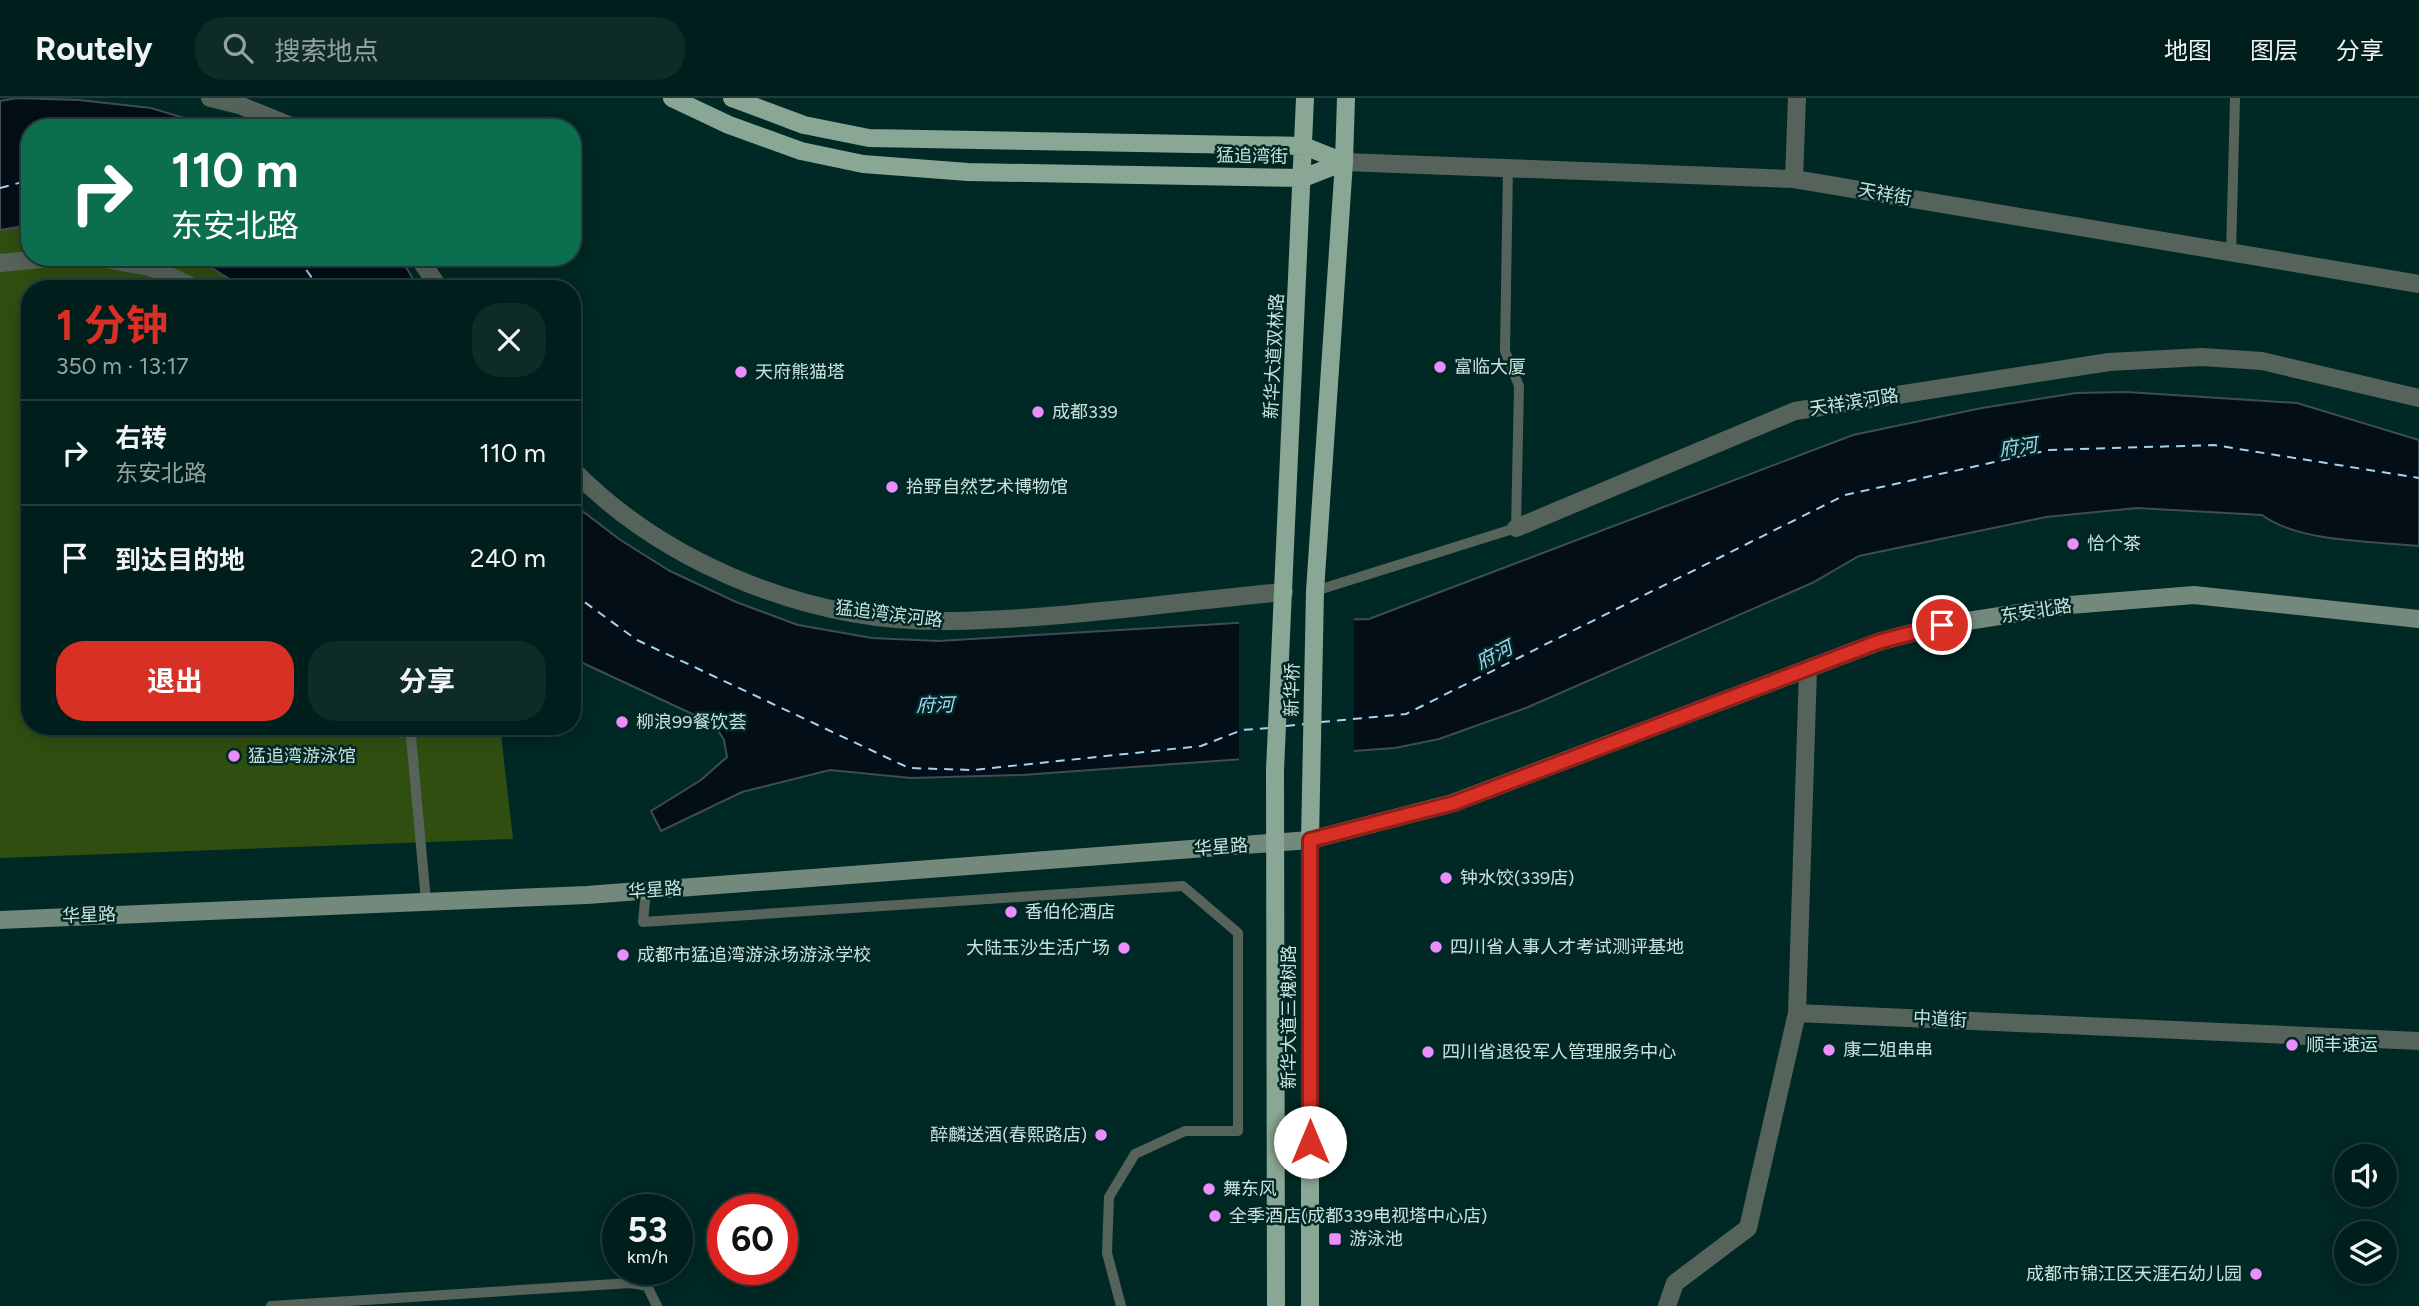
<!DOCTYPE html>
<html lang="zh">
<head>
<meta charset="utf-8">
<style>
	:root { --surface:#001e1b; --page:#0e2b28; --text:#f1f3f6; --muted:#95a2a3; --line:#223c3a; --accent:#d93025 }
	body { margin:0; font-family:Figtree,"Noto Sans SC",sans-serif; background:var(--page); color:var(--text); height:100vh; display:flex; flex-direction:column; font-size:26px; white-space:nowrap }
	* { box-sizing:border-box; margin:0 }
	p { font-size:23px; color:var(--muted) }
	.icon { flex:none; width:38px; height:38px; fill:none; stroke:currentColor; stroke-width:2; stroke-linecap:round; stroke-linejoin:round }
	.map { position:relative; flex:1; overflow:hidden }
	.side { position:absolute; left:21px; top:182px; width:560px; height:455px; display:flex; flex-direction:column; background:var(--surface); border-radius:28px; box-shadow:0 4px 18px #0003,0 0 0 2px var(--line) }
	.side>* { flex:none }
	.hud { position:absolute; left:21px; top:21px; width:560px; height:147px; border-radius:28px; box-shadow:0 4px 18px #0003,0 0 0 2px var(--line); background:#0b6e4f; color:#fff; overflow:hidden }
	.tools { position:absolute; left:2334px; top:1046px; display:grid; gap:14px }
	.tools a { display:grid; place-items:center; width:63px; height:63px; border-radius:50%; background:var(--surface); box-shadow:0 4px 18px #0003,0 0 0 2px var(--line); font-size:35px }
	.speed { position:absolute; left:602px; top:1096px; display:flex; gap:14px; font-size:35px; font-weight:700; text-align:center }
	.speed>* { display:grid; place-content:center; width:91px; height:91px; border-radius:50%; background:var(--surface); box-shadow:0 4px 18px #0003,0 0 0 2px var(--line); line-height:1 }
	.speed small { font-size:18px; font-weight:400 }
	.speed .limit { border:10px solid #d22; background:#fff; color:#111 }
	.pin { position:absolute; display:grid; place-items:center; width:60px; height:60px; color:#fff; margin:-30px; border:4px solid #fff; border-radius:50%; box-shadow:0 2px 7px #0007 }
	.me { position:absolute; width:77px; margin:-38px; rotate:0deg; stroke-linejoin:round; filter:drop-shadow(0 0 5px #0008) }
	.turn { display:flex; align-items:center; gap:24px; height:147px; padding:0 35px; font-size:32px }
	.turn .icon { width:91px; height:91px; stroke-width:2.5 }
	.turn b { display:block; font-size:49px; line-height:60px }
	.round { display:grid; place-items:center; flex:none; width:74px; height:74px; border-radius:28px; background:var(--page) }
	.head { display:flex; align-items:center; justify-content:space-between; height:119px; padding:0 35px }
	h1 { font-size:42px; font-weight:700; line-height:52px; color:var(--accent) }
	.primary-button { display:flex; gap:14px; margin-top:auto; padding:14px 35px }
	.primary-button a { flex:1; height:80px; border-radius:28px; background:var(--accent); color:#fff; font-size:28px; font-weight:700; line-height:80px; text-align:center }
	.primary-button a+a { background:var(--page); color:var(--text) }
	ul { padding:0; list-style:none }
	li { display:flex; align-items:center; gap:21px; height:105px; padding:0 35px; border-top:2px solid var(--line) }
	li div { flex:1 }
	li b { display:block; font-size:26px }
	li em { font-style:normal }
	header { display:flex; align-items:center; gap:42px; box-sizing:border-box; height:98px; padding:0 35px; background:var(--surface); border-bottom:2px solid var(--line) }
	header strong { font-size:33px }
	nav { display:flex; gap:38px; margin-inline-start:auto; font-size:24px }
	.search { width:490px; height:63px; background:var(--page); display:flex; align-items:center; gap:18px; box-sizing:border-box; padding:0 24px; border-radius:28px; color:var(--muted); font-size:26px }
	.map>svg:first-child { display:block }
	.green { fill:#314e11 }
	.water { fill:#030e17; stroke:#3f4d52; stroke-width:2 }
	.pier { fill:#002824 }
	.lines { fill:none; stroke-linecap:round; stroke-linejoin:round }
	.ferry { stroke:#a7d3f3; stroke-width:2; stroke-dasharray:9 7; stroke-linecap:butt }
	.lane { stroke:#56635b; stroke-width:10 }
	.street { stroke:#56635b; stroke-width:18 }
	.secondary { stroke:#73897c; stroke-width:18 }
	.primary { stroke:#8aa695; stroke-width:18 }
	.route-casing { stroke:#8d1f18; stroke-width:18 }
	.route { stroke:#d93025; stroke-width:12 }
	.poi-dot { fill:#eb8dfb; stroke:#002824; stroke-width:2.5 }
	.labels { text-anchor:middle; dominant-baseline:central; stroke-width:5; stroke-linejoin:round; paint-order:stroke }
	.street-label { font-size:18px; fill:#cae0dc; stroke:#002824 }
	.poi-label { font-size:18px; fill:#cae0dc; stroke:#002824; text-anchor:start }
	.water-label { font-size:19px; font-style:italic; fill:#a7d3f3; stroke:#002824 }
</style>
</head>
<body>
<header>
<strong>Routely</strong>
<div class="search"><svg class="icon" aria-label="search" viewBox="0 0 24 24"><circle cx="10" cy="10" r="6"/><path d="M15 15l6 6"/></svg>搜索地点</div>
<nav><a>地图</a><a>图层</a><a>分享</a></nav>
</header>
<div class="map">
<svg width="2419" height="1208" viewBox="0 0 2419 1208">
	<rect width="100%" height="100%" fill="#002824"/>
	<path class="green" d="M30,127V159H194L246,191H30V628H500L513,741L0,760V132Z"/>
	<path class="water" d="M17,0L79,2L151,10L217,30H30V127L0,132V3Z
		M194,159H396L408,172L418,191H246Z
		M2127,294L2297,305L2419,342V448C2373,443 2300,445 2262,417L2137,410L2046,419L1859,458L1812,485L1526,610L1439,641L1395,650L1022,677L911,680L830,672L742,694L661,733L651,713L701,682L727,659L724,642L714,626L572,560V405L619,441L670,473L736,504L798,527L872,540L938,543L1236,525L1369,521L1853,337L1982,310L2076,295Z"/>
	<path class="pier" d="M1354,518V658L1239,665V521Z"/>
	<g class="lines">
		<path class="ferry" d="M0,90L30,82
			M297,159L320,191
			M572,495L637,542L909,670L973,672L1201,648L1242,632L1270,630
			M1321,624L1406,616L1845,397L2049,352L2214,347L2419,380
			M1286,628L1305,626"/>
		<path class="lane" d="M2231,155L2235,0
			M1315,493L1516,430L1519,288L1505,253L1508,68
			M410,628L426,803
			M646,793L643,824L1183,788L1238,835V1033H1185L1135,1056L1109,1099L1107,1155L1121,1208
			M271,1208L631,1185L647,1188L657,1208"/>
		<path class="street" d="M210,0L239,7L296,30
			M1344,64L1794,81L2419,186
			M1794,81L1797,0
			M93,159L150,169L197,191
			M418,159L440,191
			M0,165L62,159
			M572,371C668,469 815,526 951,523C1062,521 1175,504 1284,494
			M1516,430L1795,313L2109,264L2202,259L2262,263L2419,300
			M1797,915L2419,943
			M1667,1208L1675,1185L1748,1130L1797,915L1808,571"/>
		<path class="secondary" d="M0,822L587,797L1310,742L1453,705L1878,544L1942,527L2070,507L2194,497L2419,521"/>
		<path class="primary" d="M672,0L729,27L801,53L863,66L968,74L1303,80L1344,64
			M732,0L804,27L869,40L1304,48L1344,64
			M1276,1208L1275,672L1305,0
			M1310,1208V742L1315,493L1344,64L1346,0"/>
	</g>
	<g class="lines">
		<g class="route-casing">
			<path id="route" d="M1310,1044V742L1454,705L1878,544L1942,527"/>
		</g>
		<use href="#route" class="route"/>
	</g>
	<g class="poi-dot">
		<circle cx="1440" cy="269" r="7"/>
		<circle cx="741" cy="274" r="7"/>
		<circle cx="1038" cy="314" r="7"/>
		<circle cx="892" cy="389" r="7"/>
		<circle cx="2073" cy="446" r="7"/>
		<circle cx="622" cy="624" r="7"/>
		<circle cx="234" cy="658" r="7"/>
		<circle cx="1446" cy="780" r="7"/>
		<circle cx="1011" cy="814" r="7"/>
		<circle cx="1436" cy="849" r="7"/>
		<circle cx="1124" cy="850" r="7"/>
		<circle cx="623" cy="857" r="7"/>
		<circle cx="2292" cy="947" r="7"/>
		<circle cx="1829" cy="952" r="7"/>
		<circle cx="1428" cy="954" r="7"/>
		<circle cx="1101" cy="1037" r="7"/>
		<circle cx="1209" cy="1091" r="7"/>
		<circle cx="1215" cy="1118" r="7"/>
		<rect x="1328" y="1134" width="14" height="14" rx="3.5"/>
		<circle cx="2256" cy="1176" r="7"/>
	</g>
	<g class="labels">
		<g class="street-label">
			<text transform="translate(1252 58) rotate(1)">猛追湾街</text>
			<text transform="translate(1885 96) rotate(10)">天祥街</text>
			<text transform="translate(1274 258) rotate(-87)">新华大道双林路</text>
			<text transform="translate(1854 304) rotate(-9)">天祥滨河路</text>
			<text transform="translate(2036 513) rotate(-9)">东安北路</text>
			<text transform="translate(889 516) rotate(7)">猛追湾滨河路</text>
			<text transform="translate(1292 592) rotate(-89)">新华桥</text>
			<text transform="translate(1221 749) rotate(-4)">华星路</text>
			<text transform="translate(655 792) rotate(-4)">华星路</text>
			<text transform="translate(89 817) rotate(-2)">华星路</text>
			<text transform="translate(1289 919) rotate(-90)">新华大道三槐树路</text>
			<text transform="translate(1940 921) rotate(3)">中道街</text>
		</g>
		<g class="poi-label">
			<text x="1454" y="269">富临大厦</text>
			<text x="755" y="274">天府熊猫塔</text>
			<text x="1052" y="314">成都339</text>
			<text x="906" y="389">拾野自然艺术博物馆</text>
			<text x="2087" y="446">恰个茶</text>
			<text x="636" y="624">柳浪99餐饮荟</text>
			<text x="248" y="658">猛追湾游泳馆</text>
			<text x="1460" y="780">钟水饺(339店)</text>
			<text x="1025" y="814">香伯伦酒店</text>
			<text x="1450" y="849">四川省人事人才考试测评基地</text>
			<text x="1110" y="850" text-anchor="end">大陆玉沙生活广场</text>
			<text x="637" y="857">成都市猛追湾游泳场游泳学校</text>
			<text x="2306" y="947">顺丰速运</text>
			<text x="1843" y="952">康二姐串串</text>
			<text x="1442" y="954">四川省退役军人管理服务中心</text>
			<text x="1087" y="1037" text-anchor="end">醉麟送酒(春熙路店)</text>
			<text x="1223" y="1091">舞东风</text>
			<text x="1229" y="1118">全季酒店(成都339电视塔中心店)</text>
			<text x="1349" y="1141">游泳池</text>
			<text x="2242" y="1176" text-anchor="end">成都市锦江区天涯石幼儿园</text>
		</g>
		<g class="water-label">
			<text transform="translate(2018 349) rotate(-8)">府河</text>
			<text transform="translate(1494 557) rotate(-27)">府河</text>
			<text transform="translate(935 607) rotate(-1)">府河</text>
		</g>
	</g>
</svg>
<div class="tools">
<a><svg class="icon" aria-label="sound" viewBox="0 0 24 24"><path d="M4 9h4l5-4v14l-5-4H4zM17 9q2 3 0 6"/></svg></a>
<a><svg class="icon" aria-label="layers" viewBox="0 0 24 24"><path d="M12 4l9 5-9 5-9-5zM3 14l9 5 9-5"/></svg></a>
</div>
<div class="speed"><div>53<small>km/h</small></div><div class="limit">60</div></div>
<div class="pin" style="left:1942px;top:527px;background:#d93025"><svg class="icon" aria-label="arrive" viewBox="0 0 24 24"><path d="M6 21V4h12l-3 4 3 4H6"/></svg></div>
<svg class="me" style="left:1310px;top:1044px" viewBox="-20 -20 40 40"><circle r="19" fill="#fff"/><path d="M0-13L10 11 0 6-10 11z" fill="#d93025"/></svg>
<div class="hud">
<div class="turn"><svg class="icon" aria-label="right" viewBox="0 0 24 24"><path d="M7 20v-9h11M14 6l5 5-5 5"/></svg><div><b>110 m</b>东安北路</div></div>
</div>
<section class="side">
<div class="head"><div><h1>1 分钟</h1><p>350 m · 13:17</p></div><a class="round"><svg class="icon" aria-label="close" viewBox="0 0 24 24"><path d="M6 6l12 12M18 6L6 18"/></svg></a></div>
<ul>
<li><svg class="icon" aria-label="right" viewBox="0 0 24 24"><path d="M7 20v-9h11M14 6l5 5-5 5"/></svg><div><b>右转</b><p>东安北路</p></div><em>110 m</em></li>
<li><svg class="icon" aria-label="arrive" viewBox="0 0 24 24"><path d="M6 21V4h12l-3 4 3 4H6"/></svg><div><b>到达目的地</b></div><em>240 m</em></li>
</ul>
<div class="primary-button"><a>退出</a><a>分享</a></div>
</section>
</div>
</body>
</html>
